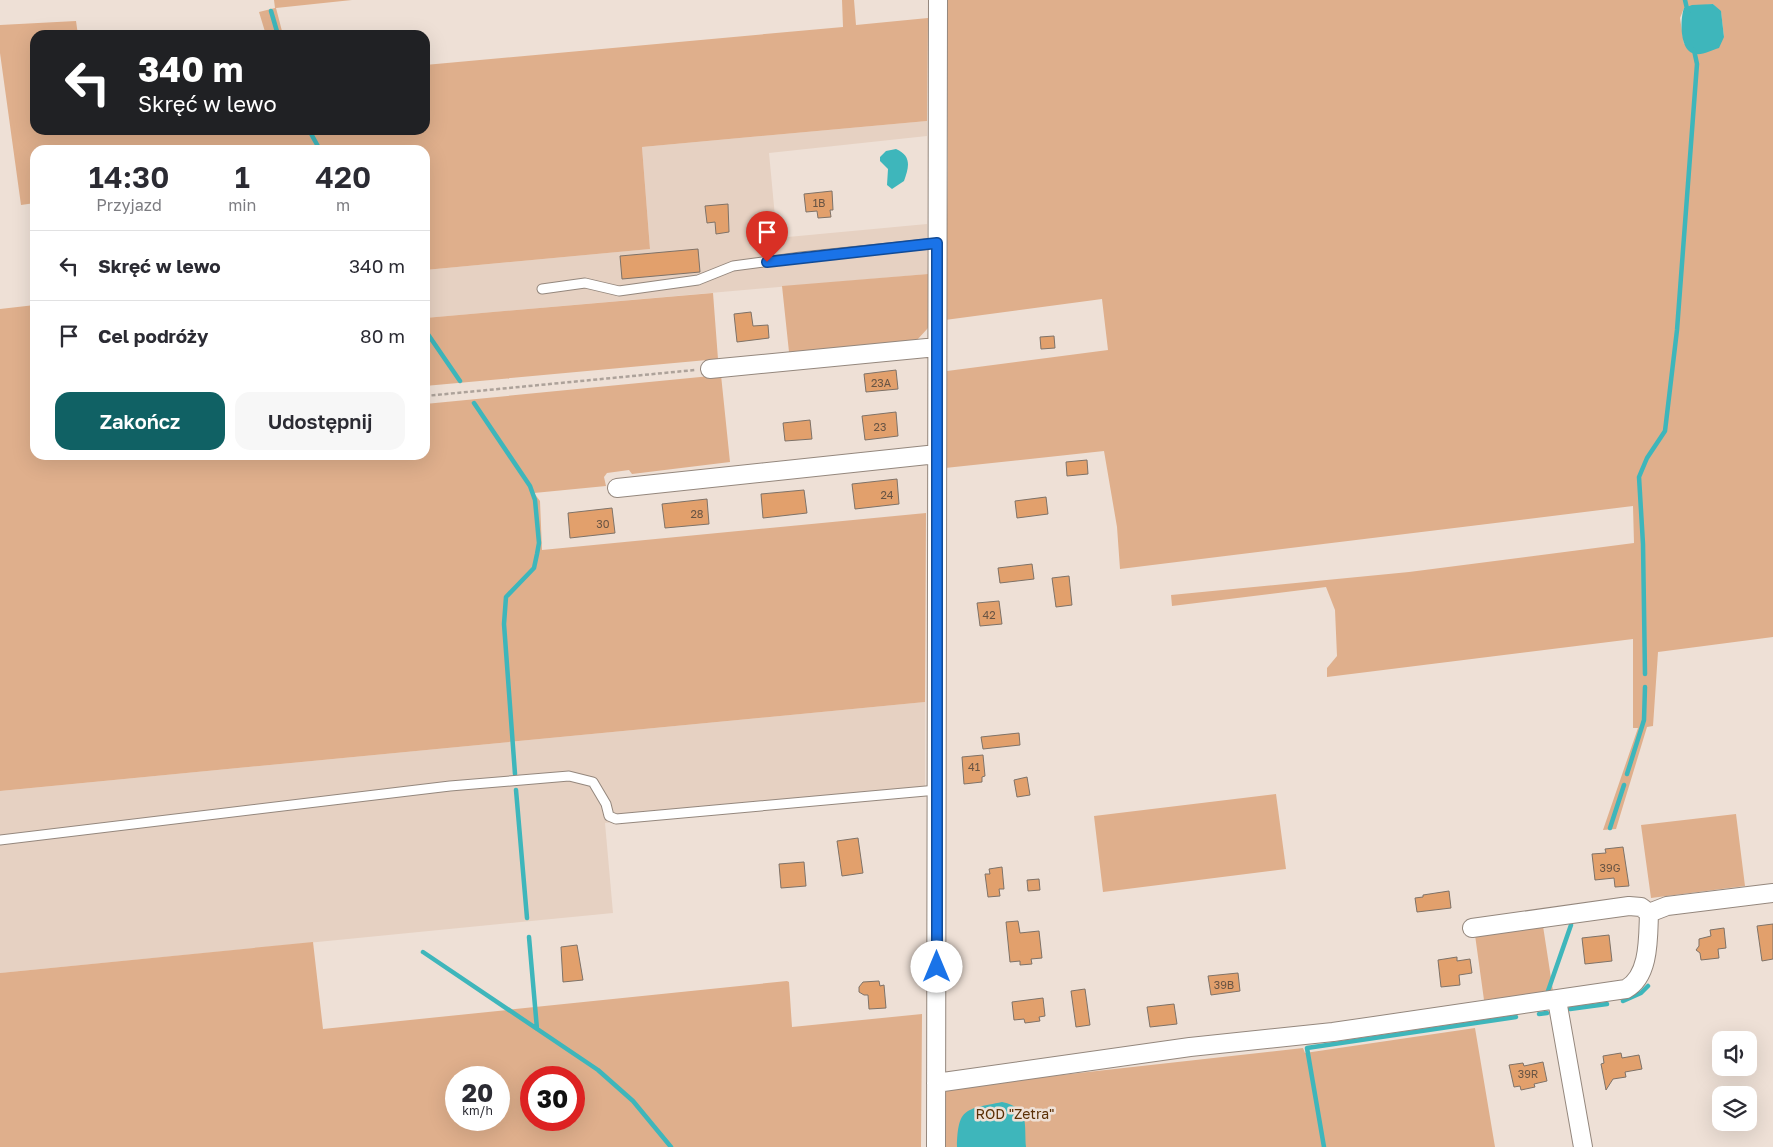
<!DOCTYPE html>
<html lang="pl">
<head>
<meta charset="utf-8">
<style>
	:root { --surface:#fff; --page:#f7f7f7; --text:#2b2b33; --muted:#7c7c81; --line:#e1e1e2; --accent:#106164 }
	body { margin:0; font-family:"Golos Text",sans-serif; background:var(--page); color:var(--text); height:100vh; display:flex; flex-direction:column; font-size:19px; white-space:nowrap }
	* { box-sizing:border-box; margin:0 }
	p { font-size:16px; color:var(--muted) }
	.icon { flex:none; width:28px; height:28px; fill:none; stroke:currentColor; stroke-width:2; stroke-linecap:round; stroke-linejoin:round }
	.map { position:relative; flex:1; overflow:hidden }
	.drawer { position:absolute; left:30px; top:145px; width:400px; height:315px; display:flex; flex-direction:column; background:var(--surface); border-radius:15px; box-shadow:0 5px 20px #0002 }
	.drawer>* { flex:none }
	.guide { position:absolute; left:30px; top:30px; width:400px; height:105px; border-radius:15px; box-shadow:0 5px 20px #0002; background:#202124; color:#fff; overflow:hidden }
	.tools { position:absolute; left:1712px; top:1031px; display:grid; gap:10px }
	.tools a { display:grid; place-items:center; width:45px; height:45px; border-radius:10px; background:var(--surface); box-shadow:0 5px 20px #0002; font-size:25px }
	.speed { position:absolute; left:445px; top:1066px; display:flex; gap:10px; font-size:25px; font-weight:700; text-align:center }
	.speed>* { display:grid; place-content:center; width:65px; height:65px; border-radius:50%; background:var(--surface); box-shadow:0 5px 20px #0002; line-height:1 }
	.speed small { font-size:12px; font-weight:400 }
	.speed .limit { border:8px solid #d22; background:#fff; color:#111 }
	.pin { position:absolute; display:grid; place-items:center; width:42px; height:42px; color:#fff; margin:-51px -21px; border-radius:50% 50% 50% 0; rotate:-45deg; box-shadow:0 0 5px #0007 }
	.pin .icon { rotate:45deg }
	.me { position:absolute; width:55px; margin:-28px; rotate:0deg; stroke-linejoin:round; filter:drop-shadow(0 0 4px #0008) }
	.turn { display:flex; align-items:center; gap:18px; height:105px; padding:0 25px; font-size:22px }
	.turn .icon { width:65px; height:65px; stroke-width:2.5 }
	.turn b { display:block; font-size:35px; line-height:42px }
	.eta { display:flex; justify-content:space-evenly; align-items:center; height:85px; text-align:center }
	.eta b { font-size:30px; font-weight:600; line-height:35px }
	.button { display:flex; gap:10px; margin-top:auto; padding:10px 25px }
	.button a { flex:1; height:58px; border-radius:15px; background:var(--accent); color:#fff; font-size:20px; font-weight:600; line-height:58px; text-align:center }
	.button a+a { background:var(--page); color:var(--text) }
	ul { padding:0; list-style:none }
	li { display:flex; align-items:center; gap:15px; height:70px; padding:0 25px; border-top:1px solid var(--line) }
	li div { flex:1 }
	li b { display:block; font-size:19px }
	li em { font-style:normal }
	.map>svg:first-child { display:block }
	.built { fill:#e6d1c2 }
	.green { fill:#dfaf8c; fill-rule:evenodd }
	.water { fill:#3eb6bb }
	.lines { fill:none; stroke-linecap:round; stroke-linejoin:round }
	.stream { stroke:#3eb6bb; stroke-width:4.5 }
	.building { fill:#e2a06c; stroke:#7e7268 }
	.service-casing { stroke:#94877d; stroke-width:11 }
	.minor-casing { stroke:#94877d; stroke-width:20 }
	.path { stroke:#ada29a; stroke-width:2.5; stroke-dasharray:4 2.5; stroke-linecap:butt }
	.service { stroke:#fff; stroke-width:9 }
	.minor { stroke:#fff; stroke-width:18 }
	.route-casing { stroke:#114b97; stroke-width:12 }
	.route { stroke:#1a73e8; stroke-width:9 }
	.labels { text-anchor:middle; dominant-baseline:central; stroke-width:5; stroke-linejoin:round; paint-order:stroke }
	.number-label { font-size:11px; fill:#685444 }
	.park-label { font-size:14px; fill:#5b3006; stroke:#eee0d6 }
</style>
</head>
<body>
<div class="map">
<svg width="1773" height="1147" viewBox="0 0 1773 1147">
	<rect width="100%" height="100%" fill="#eee0d6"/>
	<path class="built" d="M927,121V136L769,153L777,238L927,224L928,274L425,318V270L650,249L642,147Z
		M925,702V791L605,823L613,913L0,973V791Z"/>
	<path class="green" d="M274,0H352L276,8L283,35H266L259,12L275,8Z
		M842,0H854L856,25L928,18L927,121L642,147L650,249L425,270V150H35V203L21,205L0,53V25L76,21L78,35H35V130H425V65L843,27Z
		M947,0H1773V637L1658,652L1653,726L1647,727L1616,829L1603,830L1638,728H1633V639L1327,677V668L1337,656L1335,610L1326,587L1172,606L1171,595L1409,572L1634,543L1633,506L1120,569L1117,527L1104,451L945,468L947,371L1108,350L1102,299L945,320L948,167ZM1713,4L1721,12L1724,37L1684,44L1680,18L1684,8Z
		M928,274V328L917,340L789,352L782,286Z
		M713,293L718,359L425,386V318Z
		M35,305V455H425V404L721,375L730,462L632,474L629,470L607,473L604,477L606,486L534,493L540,501L542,550L926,513L925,702L0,791V309Z
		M1276,794L1286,869L1103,892L1094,816Z
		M1736,814L1745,886L1651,898L1641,825Z
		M1543,926L1553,991L1484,1000L1475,935Z
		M313,942L323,1029L787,981L789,982L792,1027L922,1014L921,1147H0V973ZM456,1078H499V1120H456ZM531,1078H574V1120H531Z
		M1475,1028L1495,1147H943V1088L1303,1048L1305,1053Z"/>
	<path class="water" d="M1713,4L1721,11L1724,37L1719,48C1712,50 1703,55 1696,54C1679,53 1680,19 1684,8L1692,5Z
		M896,149C912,156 909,167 904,181L892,189L887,185L888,169L880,161V157L886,151Z
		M1002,1102C1030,1108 1024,1123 1026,1147H957C958,1106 966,1110 1002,1102Z"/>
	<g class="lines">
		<path class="stream" d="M1685,0L1688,13
			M271,11L278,35
			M309,130L320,150
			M425,330L460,381
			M474,403L530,486L535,500L539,543L537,554L534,568L506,597L504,624L515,774
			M1645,674L1643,544L1639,477L1647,458L1665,431L1677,330L1697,64L1694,50
			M1627,774L1644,720L1645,687
			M516,790L527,918
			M1610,828L1624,785
			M529,937L537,1029
			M423,952L598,1070L633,1101L671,1147
			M1548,991L1571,925
			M1623,1001L1641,993L1648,986
			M1570,1009L1607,1004
			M1539,1014L1547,1013
			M1324,1147L1307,1048L1516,1017"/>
	</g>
	<path class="building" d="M832,191L833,210H830L831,217L818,218L817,211L806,212L804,194Z
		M728,204L729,232L716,234L715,222L707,223L705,206Z
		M698,249L700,272L622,279L620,256Z
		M751,312L753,326L768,325L769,338L737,342L734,314Z
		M1054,336L1055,348L1041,349L1040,337Z
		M896,370L898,389L866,392L864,374Z
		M896,412L898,436L865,440L862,416Z
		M810,420L812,439L785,441L783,423Z
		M1087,460L1088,474L1067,476L1066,462Z
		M897,479L899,504L855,509L852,484Z
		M804,490L807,513L763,518L761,494Z
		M1046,497L1048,514L1017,518L1015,501Z
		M707,499L709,524L665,528L662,504Z
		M612,508L615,533L570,538L568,513Z
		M1032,564L1034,579L1000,583L998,568Z
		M1069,576L1072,605L1056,607L1052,578Z
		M999,601L1002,624L980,626L977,603Z
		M1019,733L1020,745L983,749L981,737Z
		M983,755L985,776L982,777V782L964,784L962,757Z
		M1027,777L1030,795L1017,797L1014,780Z
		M858,838L863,873L842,876L837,841Z
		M1623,847L1629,886L1615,887L1614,878L1595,880L1592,854L1606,853L1605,849Z
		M804,862L806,886L781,888L779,864Z
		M1002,867L1004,889H999L1000,896L988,897L985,874H990L989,869Z
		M1039,879L1040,890L1028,891L1027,880Z
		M1449,891L1451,908L1417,912L1415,898L1423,897V895Z
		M1018,921L1020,933L1039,931L1042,958L1031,959L1032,964L1020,965V961L1010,962L1006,922Z
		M1773,924V959L1762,961L1757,926Z
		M1724,928L1726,948L1718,949L1719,958L1701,960L1700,953L1696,950L1699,946V939L1711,936L1710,930Z
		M1609,935L1612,961L1585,964L1582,938Z
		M577,945L583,980L563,982L561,947Z
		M1457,957V961L1470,959L1472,973L1459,975L1460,985L1441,987L1438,960Z
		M1238,973L1240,991L1211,995L1208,976Z
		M879,981L880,986L884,985L886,1008L869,1009L868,995H864L859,992V987L863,982Z
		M1085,989L1090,1025L1076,1027L1071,991Z
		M1043,998L1045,1016L1039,1017L1040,1021L1025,1023L1024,1019L1014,1020L1012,1002Z
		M1174,1004L1177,1024L1150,1027L1147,1007Z
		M1621,1053L1622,1058L1639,1055L1642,1069L1625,1072L1626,1077L1613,1079L1606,1090L1601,1064L1604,1063L1603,1056Z
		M1543,1062L1547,1081L1534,1084L1535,1087L1521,1090L1520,1086L1514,1087L1509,1065L1523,1063L1524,1066Z"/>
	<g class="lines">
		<g class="service-casing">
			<path id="service" d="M542,289L585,283L619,291L698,280L733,266L801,257L937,243
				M0,840L450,786L569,776L593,782L606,804L609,816L616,819L937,790"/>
		</g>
		<g class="minor-casing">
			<path id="minor" d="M710,369L937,347
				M617,488L937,454
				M1649,913L1667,906L1773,893
				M1557,1000L1583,1147
				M936,1083L1190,1047L1333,1032L1626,989C1650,976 1648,937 1649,913L1641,907L1629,906L1472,928
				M936,1147L938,0"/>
		</g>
		<path class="path" d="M425,396L695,370"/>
		<use href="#service" class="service"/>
		<use href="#minor" class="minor"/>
	</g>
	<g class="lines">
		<g class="route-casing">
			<path id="route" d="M767,262L937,243V967"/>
		</g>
		<use href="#route" class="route"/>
	</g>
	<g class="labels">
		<g class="number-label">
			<text x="819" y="202">1B</text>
			<text x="881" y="382">23A</text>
			<text x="880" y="426">23</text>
			<text x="887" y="494">24</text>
			<text x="697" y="513">28</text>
			<text x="603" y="523">30</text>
			<text x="989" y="614">42</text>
			<text x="974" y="766">41</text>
			<text x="1610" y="867">39G</text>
			<text x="1224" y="984">39B</text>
			<text x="1528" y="1073">39R</text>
		</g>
		<g class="park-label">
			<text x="1015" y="1113">ROD "Zetra"</text>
		</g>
	</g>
</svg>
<div class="tools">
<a><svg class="icon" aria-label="sound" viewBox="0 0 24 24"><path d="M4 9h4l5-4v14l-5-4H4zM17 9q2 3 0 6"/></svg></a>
<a><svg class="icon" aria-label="layers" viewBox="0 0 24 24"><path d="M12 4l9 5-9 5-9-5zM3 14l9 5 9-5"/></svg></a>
</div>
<div class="speed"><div>20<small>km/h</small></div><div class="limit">30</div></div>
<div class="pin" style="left:767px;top:262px;background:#d93025"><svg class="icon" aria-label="arrive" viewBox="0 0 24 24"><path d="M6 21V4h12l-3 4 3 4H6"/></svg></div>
<svg class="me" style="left:937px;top:967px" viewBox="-20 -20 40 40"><circle r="19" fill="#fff"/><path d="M0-13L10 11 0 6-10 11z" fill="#1a73e8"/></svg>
<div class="guide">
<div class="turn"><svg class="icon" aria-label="left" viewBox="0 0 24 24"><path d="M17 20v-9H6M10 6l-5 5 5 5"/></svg><div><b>340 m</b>Skręć w lewo</div></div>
</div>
<section class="drawer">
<div class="eta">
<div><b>14:30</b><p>Przyjazd</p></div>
<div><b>1</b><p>min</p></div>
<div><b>420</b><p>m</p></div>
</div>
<ul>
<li><svg class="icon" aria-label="left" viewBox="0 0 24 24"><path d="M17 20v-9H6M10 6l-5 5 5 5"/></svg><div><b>Skręć w lewo</b></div><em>340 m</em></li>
<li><svg class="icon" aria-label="arrive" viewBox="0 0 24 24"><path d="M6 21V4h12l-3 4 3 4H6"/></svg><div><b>Cel podróży</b></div><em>80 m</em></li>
</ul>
<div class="button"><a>Zakończ</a><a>Udostępnij</a></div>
</section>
</div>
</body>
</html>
